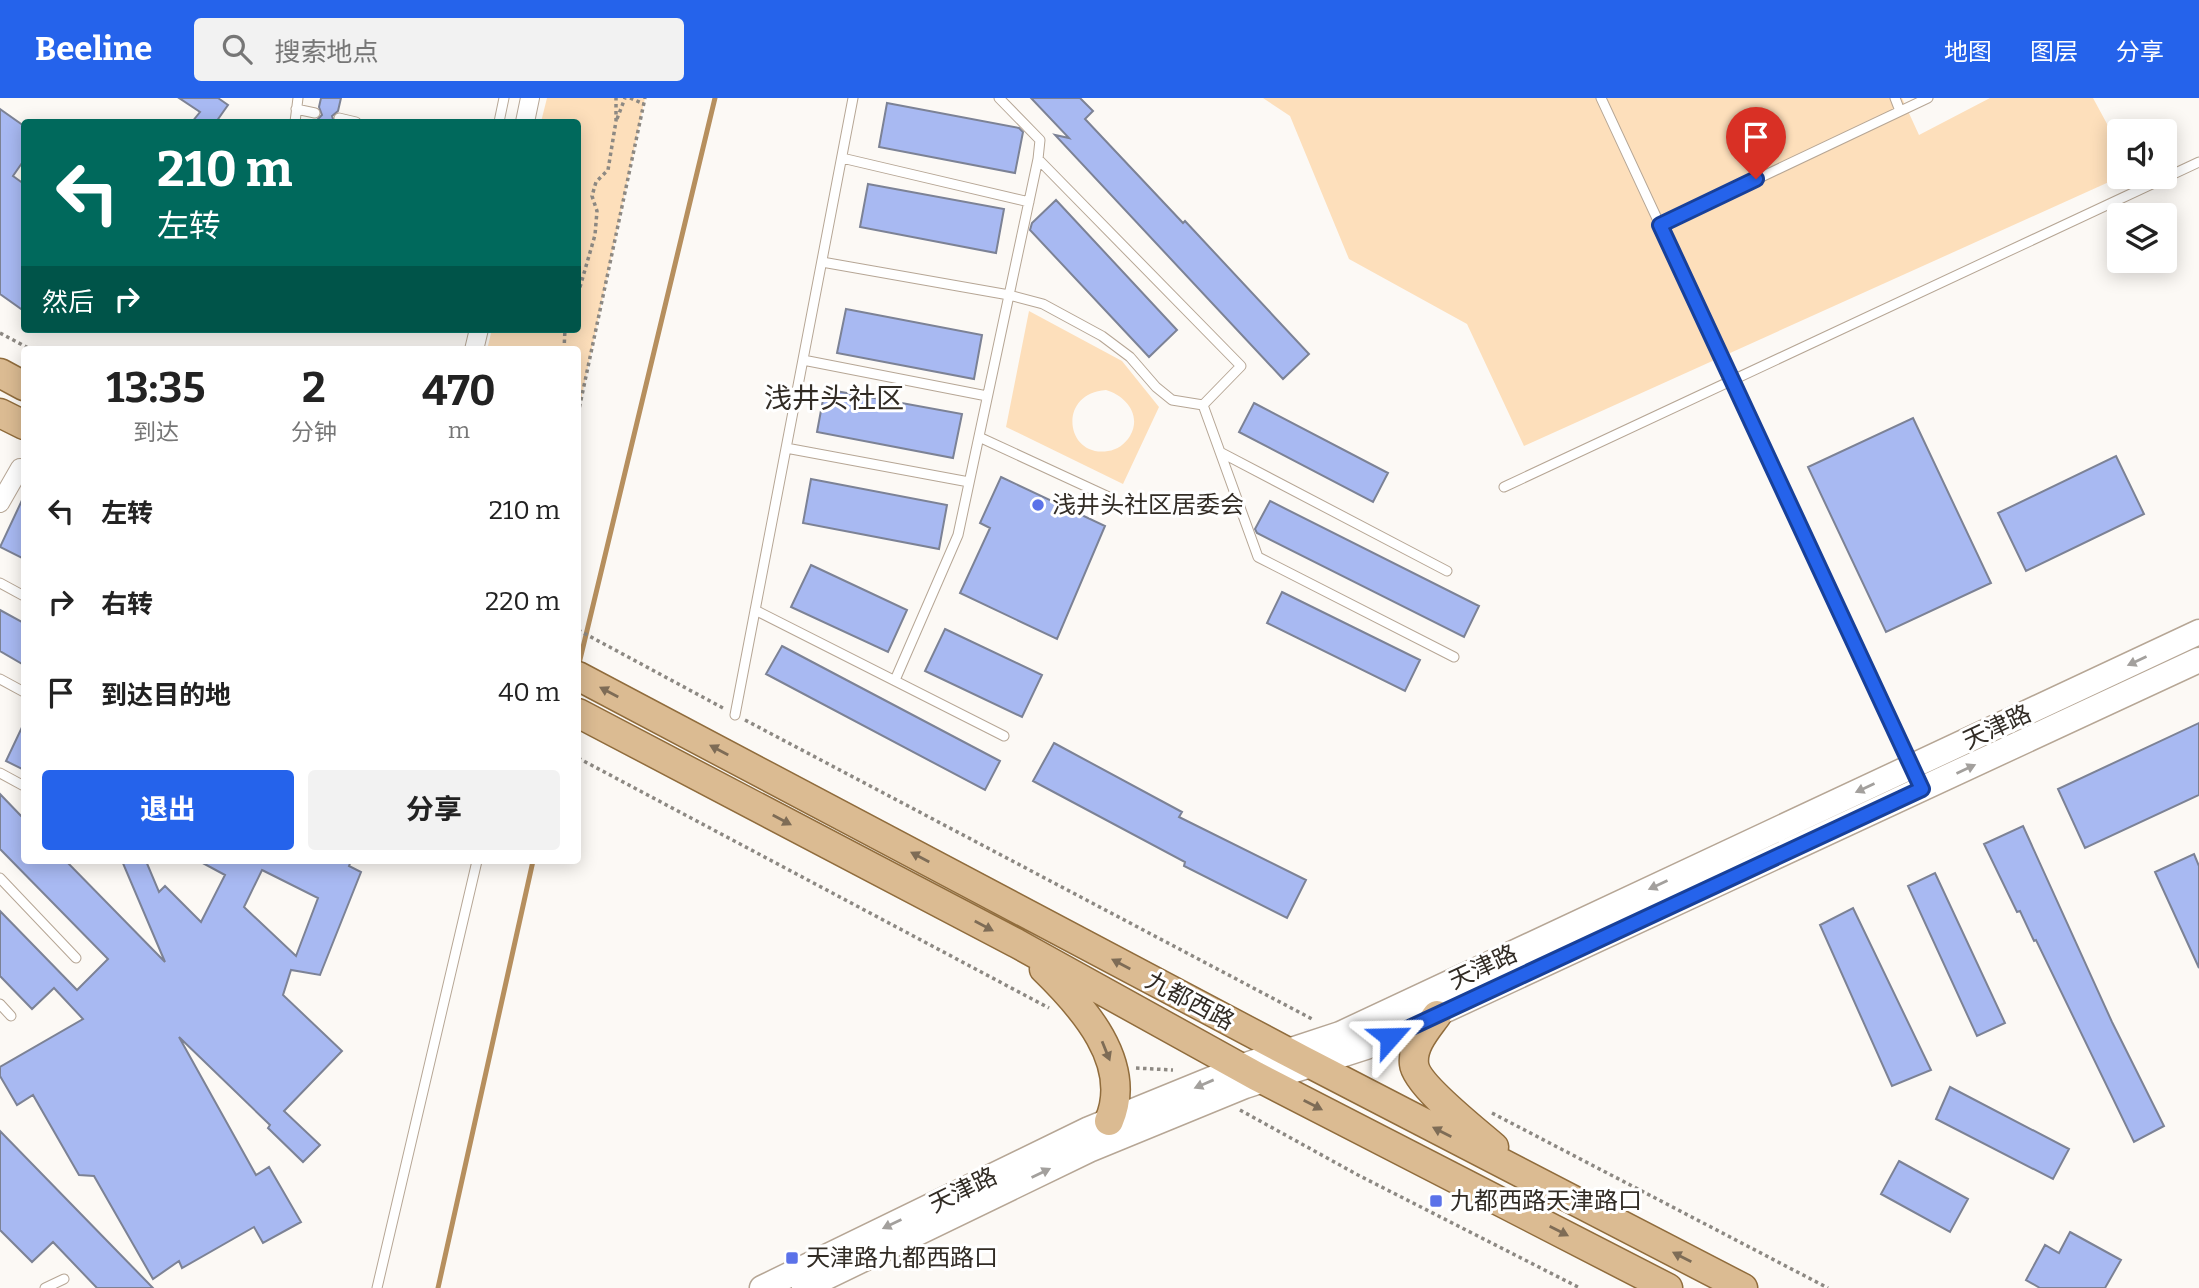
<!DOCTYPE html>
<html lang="zh">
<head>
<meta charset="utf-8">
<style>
	:root { --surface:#fff; --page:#f2f2f2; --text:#222; --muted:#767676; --accent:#2563eb }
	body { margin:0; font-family:Bitter,"Noto Sans SC",serif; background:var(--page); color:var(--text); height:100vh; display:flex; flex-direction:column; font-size:26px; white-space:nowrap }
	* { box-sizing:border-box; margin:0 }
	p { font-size:23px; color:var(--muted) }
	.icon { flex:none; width:38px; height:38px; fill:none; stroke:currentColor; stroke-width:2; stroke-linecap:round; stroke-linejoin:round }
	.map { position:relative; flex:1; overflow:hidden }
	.sheet { position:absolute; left:21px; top:248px; width:560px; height:518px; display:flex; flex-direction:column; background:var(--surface); border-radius:7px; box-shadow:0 4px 18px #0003 }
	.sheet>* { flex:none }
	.guide { position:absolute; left:21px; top:21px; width:560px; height:214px; border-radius:7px; box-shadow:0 4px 18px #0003; background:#00695c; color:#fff; overflow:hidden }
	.tools { position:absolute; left:2107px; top:21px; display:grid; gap:14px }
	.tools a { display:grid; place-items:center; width:70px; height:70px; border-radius:7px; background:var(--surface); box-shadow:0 4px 18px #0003; font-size:35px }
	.pin { position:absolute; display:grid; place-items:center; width:60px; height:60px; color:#fff; margin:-72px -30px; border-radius:50% 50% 50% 0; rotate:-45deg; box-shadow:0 0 7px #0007 }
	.pin .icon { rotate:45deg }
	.me { position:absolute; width:77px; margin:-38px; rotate:65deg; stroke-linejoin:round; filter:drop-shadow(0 0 5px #0008) }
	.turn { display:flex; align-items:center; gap:24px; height:147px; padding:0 21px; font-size:32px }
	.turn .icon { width:91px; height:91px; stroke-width:2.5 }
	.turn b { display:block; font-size:49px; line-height:60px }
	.then { display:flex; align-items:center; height:66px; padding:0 21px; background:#0003; gap:14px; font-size:26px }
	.eta { display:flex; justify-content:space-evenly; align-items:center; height:119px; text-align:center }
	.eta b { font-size:42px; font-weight:700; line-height:49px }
	.cta { display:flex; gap:14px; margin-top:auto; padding:14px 21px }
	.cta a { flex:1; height:80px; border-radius:7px; background:var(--accent); color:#fff; font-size:28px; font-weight:700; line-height:80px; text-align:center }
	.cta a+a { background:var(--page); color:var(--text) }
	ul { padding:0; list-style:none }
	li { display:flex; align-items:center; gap:21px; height:91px; padding:0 21px }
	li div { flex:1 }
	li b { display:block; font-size:26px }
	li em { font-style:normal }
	header { display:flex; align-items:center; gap:42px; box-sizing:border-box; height:98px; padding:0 35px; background:var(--accent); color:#fff }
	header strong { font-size:33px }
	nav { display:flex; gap:38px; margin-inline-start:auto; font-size:24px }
	.search { width:490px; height:63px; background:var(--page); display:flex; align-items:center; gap:18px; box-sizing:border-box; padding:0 24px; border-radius:7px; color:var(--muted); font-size:26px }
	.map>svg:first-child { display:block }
	.green { fill:#fddfbb; fill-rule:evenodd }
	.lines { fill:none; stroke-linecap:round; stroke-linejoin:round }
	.stream { stroke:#b68f5e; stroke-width:5 }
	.building { fill:#a8b9f2; stroke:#7c8295; stroke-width:2; fill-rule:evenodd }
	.lane-casing { stroke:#b6a695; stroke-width:11 }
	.street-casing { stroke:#b6a695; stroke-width:20 }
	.secondary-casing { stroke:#b6a695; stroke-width:27 }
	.primary-casing { stroke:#906c3c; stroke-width:31 }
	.path { stroke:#8d8983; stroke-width:3.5; stroke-dasharray:3.5 3.5; stroke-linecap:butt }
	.lane { stroke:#fff; stroke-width:9 }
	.street { stroke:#fff; stroke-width:18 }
	.secondary { stroke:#fff; stroke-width:24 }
	.primary { stroke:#dbbb92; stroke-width:28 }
	.oneway { fill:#a3a09d }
	.oneway2 { fill:#7e6c56 }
	.route-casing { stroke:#184099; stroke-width:18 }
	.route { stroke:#2563eb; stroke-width:12 }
	.poi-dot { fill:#5b72e9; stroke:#fff; stroke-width:2.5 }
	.labels { text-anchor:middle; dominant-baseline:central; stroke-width:6; stroke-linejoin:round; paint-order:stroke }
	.poi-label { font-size:24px; fill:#322c25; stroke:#fff; text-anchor:start }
	.street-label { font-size:24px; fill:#322c25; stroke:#fff }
	.quarter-label { font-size:28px; fill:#322c25; stroke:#fff }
</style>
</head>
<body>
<header>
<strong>Beeline</strong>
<div class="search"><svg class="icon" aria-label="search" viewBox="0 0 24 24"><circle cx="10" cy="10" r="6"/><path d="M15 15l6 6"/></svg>搜索地点</div>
<nav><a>地图</a><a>图层</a><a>分享</a></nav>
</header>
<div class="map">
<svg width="2199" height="1190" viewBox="0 0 2199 1190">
	<rect width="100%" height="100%" fill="#fcf9f5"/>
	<path class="green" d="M547,0H645L578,316V252H487L492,231H578V24H541Z
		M1263,0H1902L1919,37L1990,0H2093L2119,48L2120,79L1524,348L1467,226L1349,161L1290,18Z
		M1029,213L1122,263L1159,309L1123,386L1006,329ZM1106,292C1126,298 1142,317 1130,338C1125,346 1117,352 1108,353C1065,360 1057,295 1106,292Z"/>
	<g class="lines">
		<path class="stream" d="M578,570L715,0
			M438,1190L533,763"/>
	</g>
	<path class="building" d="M179,0H218L228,7L216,24H192L200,14Z
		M321,0H341L338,13L332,18L334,24H315L322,17L319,9Z
		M1031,0H1080L1093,13L1085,21L1183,125L1185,123L1309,256L1283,281L1055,37L1069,40Z
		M887,5L1019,30L1023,34L1015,75L879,49Z
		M0,11L24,28V62L13,78L24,86V213L0,196Z
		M868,86L1004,111L996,155L860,129Z
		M1056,102L1177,232L1149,259L1030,132L1032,125Z
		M846,211L982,237L974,281L837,255Z
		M825,291L962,316L953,360L817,334Z
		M1254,305L1388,375L1373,404L1239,334Z
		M1913,320L1991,485L1886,534L1808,369Z
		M2116,358L2144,416L2026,473L1998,415Z
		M1001,379L1105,428L1057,541L960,495L990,430L980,425Z
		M811,381L947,407L939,451L803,425Z
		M24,398V461L0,449Z
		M1270,403L1479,508L1464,539L1257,435L1255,431Z
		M811,467L907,512L888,554L791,509Z
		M1282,494L1420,562L1405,593L1267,525Z
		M0,512L24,525V567L0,553Z
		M945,531L1042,577L1022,619L925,573Z
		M782,548L1000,663L985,692L766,576Z
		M24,625V672L6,663Z
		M2199,625V697L2085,750L2058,691Z
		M1054,645L1182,714L1179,719L1306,782L1287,820L1184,768L1185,764L1033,683Z
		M0,696L24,721V763H66L165,864L122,763H146L159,794L165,788L201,824L225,777L199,763H351L349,768L361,774L320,877L291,872L283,897L342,953L284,1013L320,1047L303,1064L268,1030L270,1027L179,939L256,1077L269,1069L301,1124L263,1145L254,1129L182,1170L179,1163L153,1181L94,1078L79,1077L33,997L17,1007L0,978V969L83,921L54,890L32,911L0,878V813L77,892L108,861L0,751ZM262,772L318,800L296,858L244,809Z
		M2023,728L2112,924L2164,1028L2134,1044L2036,842L2034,843L2020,813L2017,814L1984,746Z
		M2194,756L2199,768V870L2155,774Z
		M1935,775L2005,925L1977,938L1908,788Z
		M1853,810L1931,972L1892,988L1820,827Z
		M1950,989L2069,1051L2053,1081L1936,1021Z
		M0,1033L114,1150L153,1190H97L53,1144L32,1164L0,1132Z
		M1899,1063L1968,1101L1950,1134L1881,1096Z
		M2070,1134L2121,1162L2105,1190H2040L2026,1182L2045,1147L2059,1155Z"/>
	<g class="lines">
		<g class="lane-casing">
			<path id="lane" d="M999,0L1040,42L1038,61
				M1601,0L1911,667
				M1895,0L1900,13
				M296,11L315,15
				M339,20L356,24
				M295,24L298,0
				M499,24L504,0
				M842,60L1029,104
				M1660,127L1928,0
				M822,164L1009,197L1043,206L1102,238L1130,259L1156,289L1172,302L1203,307
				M803,262L987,298
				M979,339L1111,400
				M786,350L969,384
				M1220,354L1447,473
				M1504,389L2199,64
				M0,485L24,498
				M755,512L1004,638
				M0,581L24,594
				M895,582L958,437L1038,61L1241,268L1203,307L1258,459L1454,559
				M735,617L853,0
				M0,675L24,688
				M0,780L76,860
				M0,906L11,918
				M45,1190L64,1181
				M377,1190L477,763"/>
		</g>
		<g class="street-casing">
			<path id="street" d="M525,24L530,0
				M474,252L479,231
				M0,405L20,370"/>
		</g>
		<g class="secondary-casing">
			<path id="secondary" d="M762,1190L1089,1031L1246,967L1340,936L2199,534
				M804,1190L1089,1052L1245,988L1366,949L2199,562"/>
		</g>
		<g class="primary-casing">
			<path id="primary" d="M0,275L24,288
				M0,315L24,327
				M578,578L1301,961L1743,1190
				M578,615L1016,845L1256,978L1668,1190
				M1044,871C1082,908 1134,965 1109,1023
				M1437,917C1427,931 1412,947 1414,966C1416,987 1476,1033 1494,1049"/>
		</g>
		<path class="path" d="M630,0L644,6
			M617,21L625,0
			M578,196L595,137L597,113L592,98L596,84L608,72L616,23V0
			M0,235L32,252
			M564,252L565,231
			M578,316L645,0
			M578,532L723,610
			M745,622L1314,922
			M578,660L1049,910
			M1136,970L1173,972
			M1240,1012L1358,1077L1580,1190
			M1492,1015L1828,1190"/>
		<use href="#lane" class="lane"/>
		<use href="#street" class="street"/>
		<use href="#secondary" class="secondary"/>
		<use href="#primary" class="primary"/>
	</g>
	<defs><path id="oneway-solid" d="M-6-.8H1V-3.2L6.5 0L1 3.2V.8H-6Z" transform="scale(1.75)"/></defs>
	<g class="oneway">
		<use href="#oneway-solid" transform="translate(2137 563) rotate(155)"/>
		<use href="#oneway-solid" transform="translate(1966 671) rotate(-25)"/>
		<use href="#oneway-solid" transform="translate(1865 690) rotate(155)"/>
		<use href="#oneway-solid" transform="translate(1658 787) rotate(155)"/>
		<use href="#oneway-solid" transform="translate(1204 986) rotate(157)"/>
		<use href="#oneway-solid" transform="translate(1041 1075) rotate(-26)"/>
		<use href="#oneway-solid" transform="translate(892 1126) rotate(154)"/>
	</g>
	<g class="oneway2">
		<use href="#oneway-solid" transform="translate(609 594) rotate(-152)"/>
		<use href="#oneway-solid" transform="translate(719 652) rotate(-152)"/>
		<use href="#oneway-solid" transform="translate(782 722) rotate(28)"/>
		<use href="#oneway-solid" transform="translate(920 759) rotate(-152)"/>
		<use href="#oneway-solid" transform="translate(984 828) rotate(28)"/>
		<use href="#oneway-solid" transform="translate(1121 866) rotate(-152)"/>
		<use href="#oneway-solid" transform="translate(1106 953) rotate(68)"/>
		<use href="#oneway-solid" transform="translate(1313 1007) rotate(27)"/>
		<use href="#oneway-solid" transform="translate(1442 1034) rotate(-153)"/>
		<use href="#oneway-solid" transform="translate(1559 1133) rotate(27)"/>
		<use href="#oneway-solid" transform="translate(1682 1159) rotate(-153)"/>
	</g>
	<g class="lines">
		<g class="route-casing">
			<path id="route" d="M1390,939L1922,691L1660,127L1756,81"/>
		</g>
		<use href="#route" class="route"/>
	</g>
	<g class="poi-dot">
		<circle cx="1038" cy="407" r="7"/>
		<rect x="1429" y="1096" width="14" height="14" rx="3.5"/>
		<rect x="785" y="1153" width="14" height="14" rx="3.5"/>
	</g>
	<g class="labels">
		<g class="poi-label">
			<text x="1052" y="407">浅井头社区居委会</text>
			<text x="1450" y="1103">九都西路天津路口</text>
			<text x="806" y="1160">天津路九都西路口</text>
		</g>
		<g class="street-label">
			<text transform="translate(1997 629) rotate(-25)">天津路</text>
			<text transform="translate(1483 869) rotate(-25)">天津路</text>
			<text transform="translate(1190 903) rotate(28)">九都西路</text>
			<text transform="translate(963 1092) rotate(-26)">天津路</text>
		</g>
		<g class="quarter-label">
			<text x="834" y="300">浅井头社区</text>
		</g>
	</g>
</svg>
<div class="tools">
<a><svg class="icon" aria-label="sound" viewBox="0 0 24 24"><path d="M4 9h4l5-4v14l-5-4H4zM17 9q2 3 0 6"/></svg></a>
<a><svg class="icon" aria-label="layers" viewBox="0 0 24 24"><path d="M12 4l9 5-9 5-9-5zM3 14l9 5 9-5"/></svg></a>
</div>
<div class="pin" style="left:1756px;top:81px;background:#d93025"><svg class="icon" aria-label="arrive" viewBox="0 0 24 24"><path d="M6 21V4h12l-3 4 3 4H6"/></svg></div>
<svg class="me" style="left:1390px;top:939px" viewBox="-20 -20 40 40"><path d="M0-17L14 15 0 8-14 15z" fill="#2563eb" stroke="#fff" stroke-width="4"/></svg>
<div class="guide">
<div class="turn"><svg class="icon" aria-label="left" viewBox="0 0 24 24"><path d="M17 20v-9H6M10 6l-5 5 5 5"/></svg><div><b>210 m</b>左转</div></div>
<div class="then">然后<svg class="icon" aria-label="right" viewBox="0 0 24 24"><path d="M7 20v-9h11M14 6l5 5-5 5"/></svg></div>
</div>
<section class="sheet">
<div class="eta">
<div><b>13:35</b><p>到达</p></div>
<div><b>2</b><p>分钟</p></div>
<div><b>470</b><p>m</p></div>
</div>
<ul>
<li><svg class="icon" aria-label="left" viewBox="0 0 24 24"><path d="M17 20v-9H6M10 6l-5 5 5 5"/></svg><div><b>左转</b></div><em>210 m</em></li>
<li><svg class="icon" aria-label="right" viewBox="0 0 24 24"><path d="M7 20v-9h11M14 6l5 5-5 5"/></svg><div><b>右转</b></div><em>220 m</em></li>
<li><svg class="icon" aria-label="arrive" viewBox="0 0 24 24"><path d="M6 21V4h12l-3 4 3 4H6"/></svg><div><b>到达目的地</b></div><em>40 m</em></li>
</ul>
<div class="cta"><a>退出</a><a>分享</a></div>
</section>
</div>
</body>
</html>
